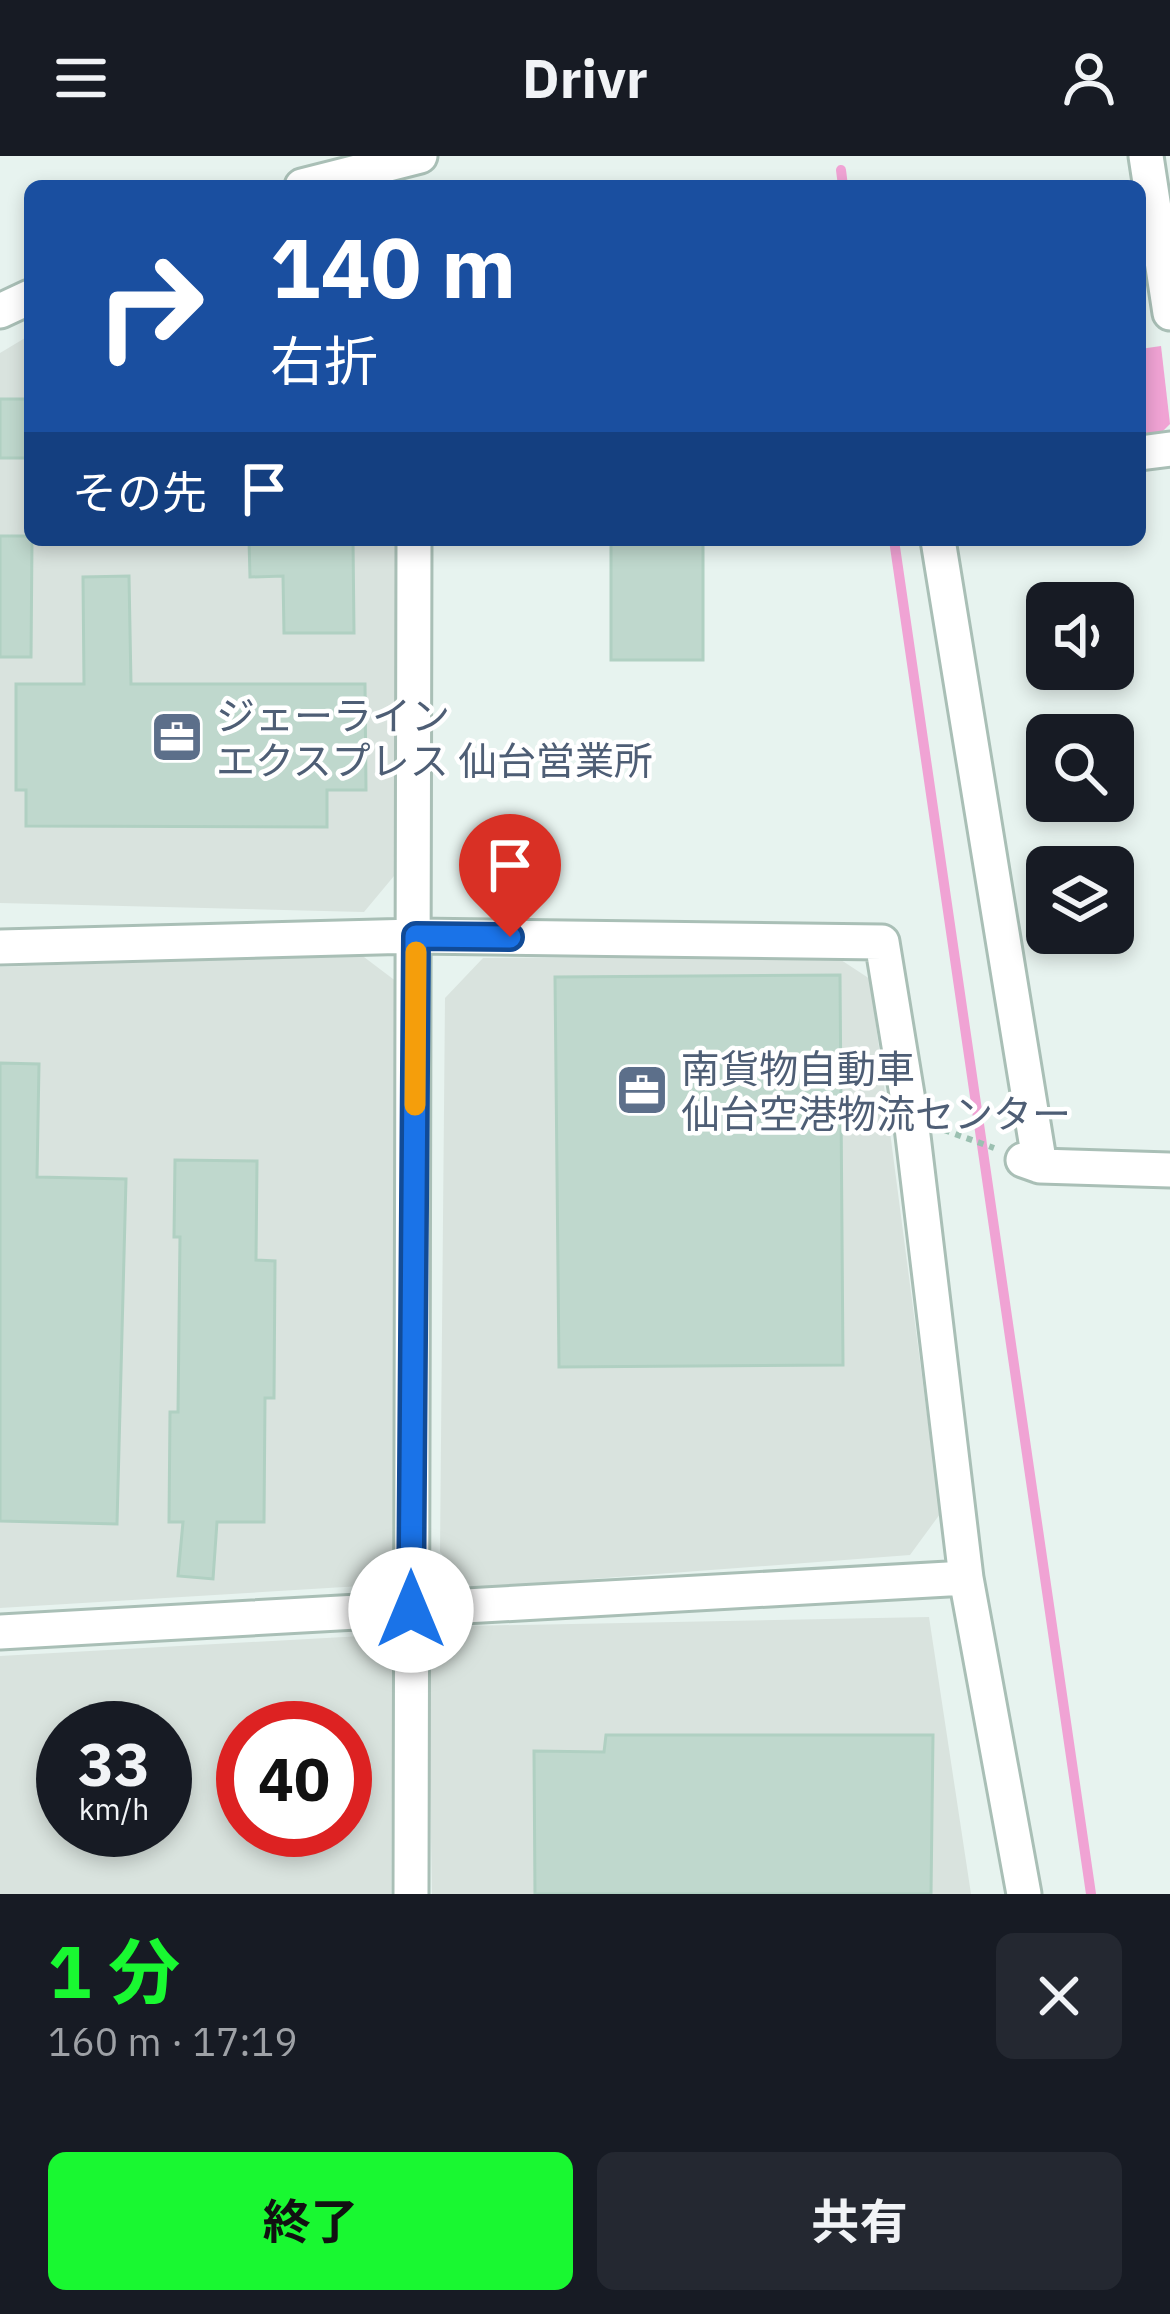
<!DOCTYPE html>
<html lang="ja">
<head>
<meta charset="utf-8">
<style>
	:root { --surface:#171b24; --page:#242831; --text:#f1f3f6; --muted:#9ea1a6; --accent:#19f831 }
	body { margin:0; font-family:"IBM Plex Sans","Noto Sans JP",sans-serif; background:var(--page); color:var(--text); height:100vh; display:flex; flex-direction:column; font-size:45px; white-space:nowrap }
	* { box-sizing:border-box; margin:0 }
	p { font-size:39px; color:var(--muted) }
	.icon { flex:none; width:66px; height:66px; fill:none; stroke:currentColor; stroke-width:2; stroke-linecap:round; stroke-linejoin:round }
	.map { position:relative; height:1738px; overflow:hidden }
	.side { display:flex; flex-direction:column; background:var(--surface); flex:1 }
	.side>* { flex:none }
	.hud { position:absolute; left:24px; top:24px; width:1122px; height:366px; border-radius:18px; box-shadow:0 6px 18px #0003; background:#1a4fa0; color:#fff; overflow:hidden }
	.fabs { position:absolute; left:1026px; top:426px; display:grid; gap:24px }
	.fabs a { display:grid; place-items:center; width:108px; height:108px; border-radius:18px; background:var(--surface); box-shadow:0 6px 18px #0003; font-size:60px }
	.speed { position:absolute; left:36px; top:1545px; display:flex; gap:24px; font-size:60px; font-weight:700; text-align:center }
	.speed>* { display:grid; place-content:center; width:156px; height:156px; border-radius:50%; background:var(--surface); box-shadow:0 6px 18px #0003; line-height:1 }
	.speed small { font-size:30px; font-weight:400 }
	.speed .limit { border:18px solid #d22; background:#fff; color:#111 }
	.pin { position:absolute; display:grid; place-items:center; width:102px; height:102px; color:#fff; margin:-123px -51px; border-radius:50% 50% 50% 0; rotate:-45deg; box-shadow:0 0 12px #0007 }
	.pin .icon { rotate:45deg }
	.me { position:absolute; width:132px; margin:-66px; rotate:0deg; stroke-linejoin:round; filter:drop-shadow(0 0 9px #0008) }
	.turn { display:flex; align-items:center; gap:42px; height:252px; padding:0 48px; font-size:54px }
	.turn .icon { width:156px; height:156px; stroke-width:2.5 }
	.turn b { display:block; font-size:84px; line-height:102px }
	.then { display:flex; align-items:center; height:114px; padding:0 48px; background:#0003; gap:24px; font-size:45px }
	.round { display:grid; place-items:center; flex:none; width:126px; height:126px; border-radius:18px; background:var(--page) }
	.summary { display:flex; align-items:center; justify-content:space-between; height:204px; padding:0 48px }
	h1 { font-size:72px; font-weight:700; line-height:90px; color:var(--accent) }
	.cta { display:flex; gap:24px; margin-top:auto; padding:24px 48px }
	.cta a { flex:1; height:138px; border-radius:18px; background:var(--accent); color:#111; font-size:48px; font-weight:700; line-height:138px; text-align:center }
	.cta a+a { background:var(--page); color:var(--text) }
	header { display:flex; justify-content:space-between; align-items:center; height:156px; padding:0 48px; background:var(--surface); font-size:54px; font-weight:700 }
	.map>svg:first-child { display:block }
	.industrial { fill:#d9e3de; fill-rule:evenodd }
	.water { fill:#f0a3d4 }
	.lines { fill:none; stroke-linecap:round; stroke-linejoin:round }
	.stream { stroke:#f0a3d4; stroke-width:10 }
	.building { fill:#bfd8cd; stroke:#b0d0c2; stroke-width:3 }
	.minor-casing { stroke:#a9bfb6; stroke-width:39 }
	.path { stroke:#9bc0b1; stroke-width:6; stroke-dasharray:6 6; stroke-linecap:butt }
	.minor { stroke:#fff; stroke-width:33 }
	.route-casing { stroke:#114b97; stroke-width:30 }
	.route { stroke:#1a73e8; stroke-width:21 }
	.slow { stroke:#f59e0b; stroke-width:21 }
	.labels { text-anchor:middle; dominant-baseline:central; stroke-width:9; stroke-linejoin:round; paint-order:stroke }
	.service-label { font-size:39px; fill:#4e5e75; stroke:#fff; text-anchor:start }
</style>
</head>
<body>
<header><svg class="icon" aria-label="menu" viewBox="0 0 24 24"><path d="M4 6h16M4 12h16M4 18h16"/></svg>Drivr<svg class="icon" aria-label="person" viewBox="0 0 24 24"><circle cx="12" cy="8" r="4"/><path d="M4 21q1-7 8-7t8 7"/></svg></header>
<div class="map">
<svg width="1170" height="1738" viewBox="0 0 1170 1738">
	<rect width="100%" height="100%" fill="#e7f3ef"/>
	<path class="industrial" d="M30,179V384H396L394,720L364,756L0,747V197Z
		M360,798L401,829L397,1393L361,1430L0,1452V811Z
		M835,800L870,823L940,1358L910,1399L472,1432L440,1396L445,842L483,802Z
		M929,1461L971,1738H432L428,1507L440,1485L464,1470Z
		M362,1480L393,1505L391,1738H0V1500ZM165,1572V1674H63V1572ZM345,1572V1674H243V1572Z"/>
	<path class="water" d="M1161,190L1170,268L1159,279L1140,282V193Z"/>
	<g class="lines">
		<path class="stream" d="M841,14L843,30
			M894,384L1091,1738"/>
	</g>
	<path class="building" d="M0,243H30V302H0Z
		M0,380H30L32,384L31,501H0Z
		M249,384H353L354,477H284L283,420L250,421Z
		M611,384H703V504H611Z
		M129,420L131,528H365L366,634H327V671L26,670V634H16V528H84L83,421Z
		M840,819L843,1209L559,1211L555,821Z
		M0,907L39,908L37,1021L126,1023L117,1368L0,1365Z
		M175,1004L257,1005L256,1104L275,1105L274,1242H265L264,1366H217L213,1423L178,1420L183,1366H169L170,1256H178L180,1081H174Z
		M606,1579H933L931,1738H535L534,1595L604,1596Z"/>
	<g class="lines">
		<g class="minor-casing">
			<path id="minor" d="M1146,0L1170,157
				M302,30L420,0
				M0,155L30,141
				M1140,297L1170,293
				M938,384L1040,1010
				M0,791L416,780L882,786L911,963L966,1422L0,1476
				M1023,1004L1040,1010L1170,1014
				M966,1422L1024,1738
				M411,1738L414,384"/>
		</g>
		<path class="path" d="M944,974L994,992"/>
		<use href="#minor" class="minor"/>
	</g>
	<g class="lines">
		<g class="route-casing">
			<path id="route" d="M411,1454L416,780L510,781"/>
		</g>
		<use href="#route" class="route"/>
		<path class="slow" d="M415,949L416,796"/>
	</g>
	<defs>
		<g id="office-square" transform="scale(2.7)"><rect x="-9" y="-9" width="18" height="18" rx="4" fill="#5c6f8a" stroke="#fff"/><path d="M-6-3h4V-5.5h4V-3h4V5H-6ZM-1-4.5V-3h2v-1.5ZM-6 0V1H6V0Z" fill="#fff"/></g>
	</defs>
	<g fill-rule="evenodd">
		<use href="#office-square" x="177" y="581"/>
		<use href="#office-square" x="642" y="934"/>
	</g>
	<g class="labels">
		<g class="service-label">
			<text x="216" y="559">ジェーライン<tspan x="216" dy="45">エクスプレス 仙台営業所</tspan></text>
			<text x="681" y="912">南貨物自動車<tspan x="681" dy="45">仙台空港物流センター</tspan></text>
		</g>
	</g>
</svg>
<div class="fabs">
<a><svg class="icon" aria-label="sound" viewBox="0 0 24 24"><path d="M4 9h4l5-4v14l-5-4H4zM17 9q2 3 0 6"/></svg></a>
<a><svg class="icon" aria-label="search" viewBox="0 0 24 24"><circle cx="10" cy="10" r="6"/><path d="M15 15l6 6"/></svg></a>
<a><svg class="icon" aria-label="layers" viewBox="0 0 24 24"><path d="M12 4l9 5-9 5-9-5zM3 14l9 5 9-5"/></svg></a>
</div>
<div class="speed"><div>33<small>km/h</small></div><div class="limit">40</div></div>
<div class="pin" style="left:510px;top:781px;background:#d93025"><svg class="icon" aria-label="arrive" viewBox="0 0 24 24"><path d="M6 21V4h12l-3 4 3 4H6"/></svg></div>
<svg class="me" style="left:411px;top:1454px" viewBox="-20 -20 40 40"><circle r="19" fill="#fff"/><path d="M0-13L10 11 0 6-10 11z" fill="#1a73e8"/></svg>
<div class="hud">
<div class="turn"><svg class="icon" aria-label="right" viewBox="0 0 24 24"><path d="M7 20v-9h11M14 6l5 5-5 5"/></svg><div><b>140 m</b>右折</div></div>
<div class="then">その先<svg class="icon" aria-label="arrive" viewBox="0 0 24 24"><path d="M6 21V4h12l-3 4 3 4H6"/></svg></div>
</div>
</div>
<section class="side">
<div class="summary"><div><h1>1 分</h1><p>160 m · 17:19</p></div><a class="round"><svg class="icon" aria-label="close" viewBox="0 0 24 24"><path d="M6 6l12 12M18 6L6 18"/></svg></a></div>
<div class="cta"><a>終了</a><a>共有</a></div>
</section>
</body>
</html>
